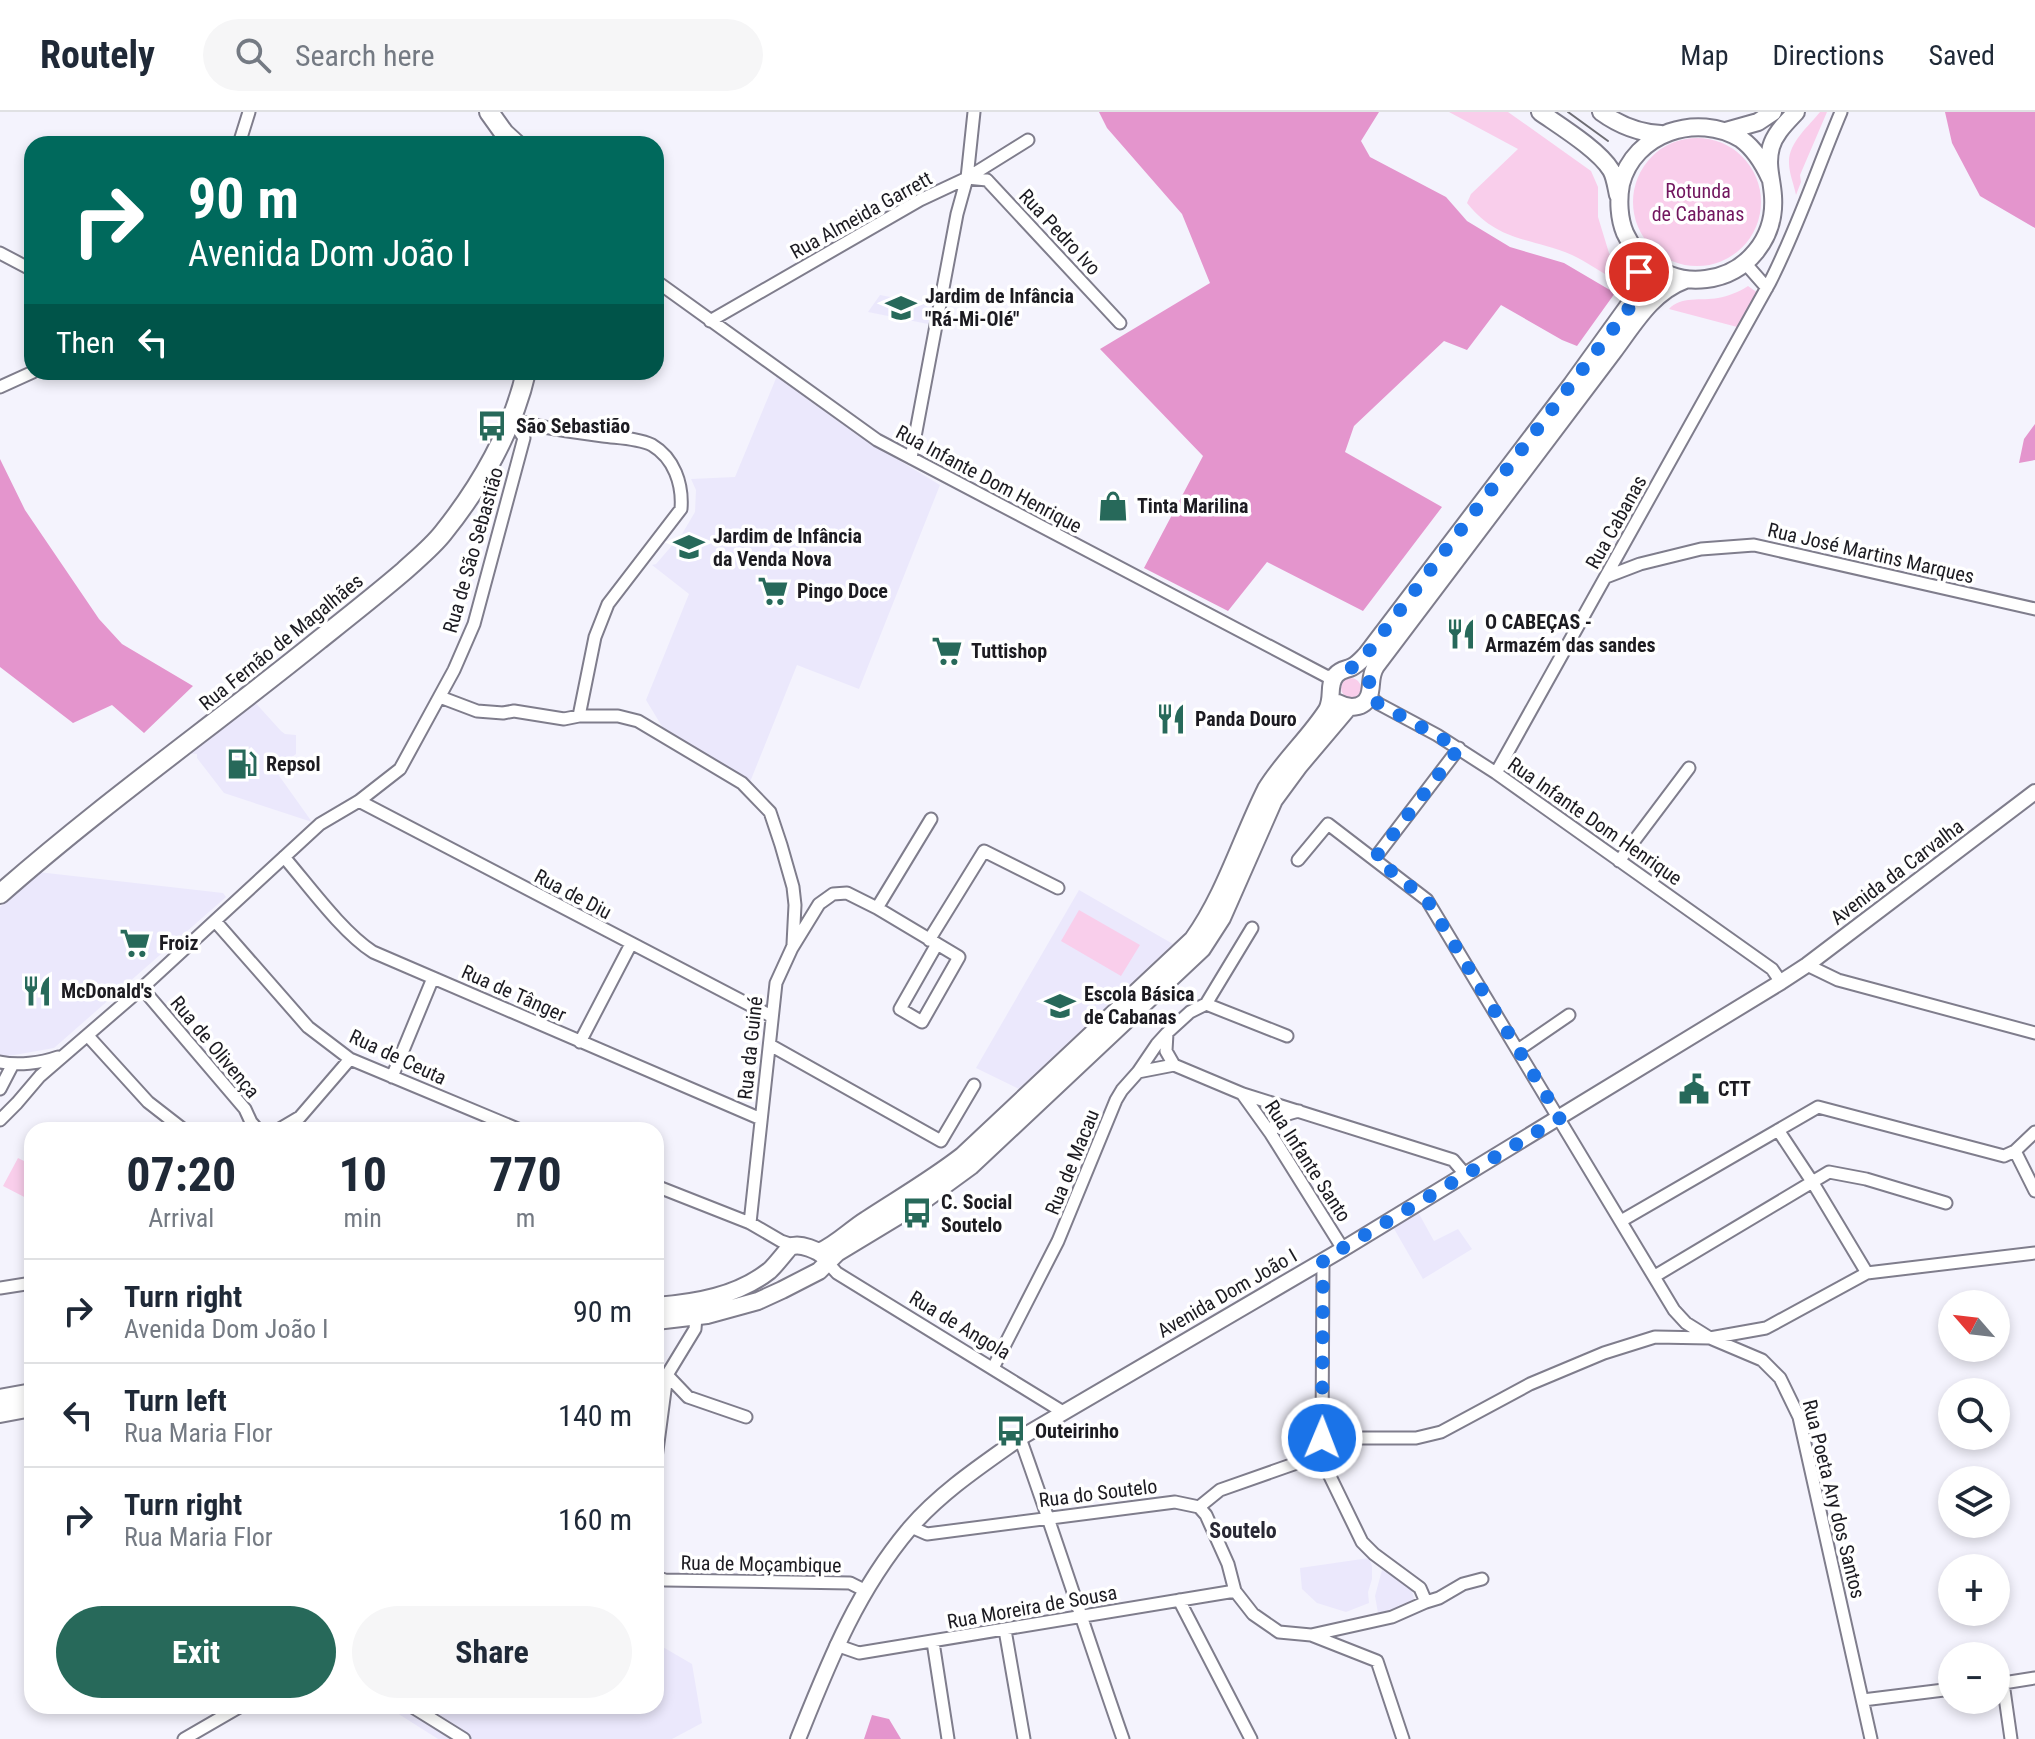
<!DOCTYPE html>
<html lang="en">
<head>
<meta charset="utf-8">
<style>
	:root { --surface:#fff; --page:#f6f6f7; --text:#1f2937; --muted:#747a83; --line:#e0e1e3; --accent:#27695a }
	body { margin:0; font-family:"Roboto Condensed",sans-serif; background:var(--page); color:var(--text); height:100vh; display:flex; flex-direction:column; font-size:30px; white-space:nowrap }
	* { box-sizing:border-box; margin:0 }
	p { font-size:26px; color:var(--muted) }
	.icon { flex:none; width:44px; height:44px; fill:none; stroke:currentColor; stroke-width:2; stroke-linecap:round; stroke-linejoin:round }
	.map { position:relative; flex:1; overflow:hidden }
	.side { position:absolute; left:24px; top:1010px; width:640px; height:592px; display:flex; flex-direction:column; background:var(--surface); border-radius:24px; box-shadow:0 4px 12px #0003 }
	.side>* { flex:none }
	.guide { position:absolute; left:24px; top:24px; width:640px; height:244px; border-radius:24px; box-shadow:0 4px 12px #0003; background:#00695c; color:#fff; overflow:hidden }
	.needle { width:52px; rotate:298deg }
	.controls { position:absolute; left:1938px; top:1178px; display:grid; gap:16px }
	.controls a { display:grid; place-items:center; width:72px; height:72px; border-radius:50%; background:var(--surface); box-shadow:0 4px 12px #0003; font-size:40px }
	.pin { position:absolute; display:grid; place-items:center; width:68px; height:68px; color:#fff; margin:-34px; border:4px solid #fff; border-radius:50%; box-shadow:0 2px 8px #0007 }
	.me { position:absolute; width:88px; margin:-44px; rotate:1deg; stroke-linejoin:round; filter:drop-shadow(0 0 6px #0008) }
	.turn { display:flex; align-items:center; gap:28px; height:168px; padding:0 32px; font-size:36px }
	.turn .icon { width:104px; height:104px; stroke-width:2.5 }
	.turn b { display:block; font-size:56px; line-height:68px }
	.then { display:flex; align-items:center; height:76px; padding:0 32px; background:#0003; gap:16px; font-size:30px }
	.eta { display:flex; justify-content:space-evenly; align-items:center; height:136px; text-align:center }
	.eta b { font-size:48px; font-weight:700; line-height:56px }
	.primary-button { display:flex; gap:16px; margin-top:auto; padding:16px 32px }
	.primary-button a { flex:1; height:92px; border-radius:48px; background:var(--accent); color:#fff; font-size:32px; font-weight:700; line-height:92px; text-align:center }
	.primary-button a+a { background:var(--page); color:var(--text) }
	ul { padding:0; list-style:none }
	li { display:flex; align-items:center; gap:24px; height:104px; padding:0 32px; border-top:2px solid var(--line) }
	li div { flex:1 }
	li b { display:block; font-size:30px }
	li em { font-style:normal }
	header { display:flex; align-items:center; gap:48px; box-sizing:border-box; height:112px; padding:0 40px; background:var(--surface); border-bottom:2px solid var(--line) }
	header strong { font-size:38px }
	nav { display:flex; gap:44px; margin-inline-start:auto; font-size:28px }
	.search { width:560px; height:72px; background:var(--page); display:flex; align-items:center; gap:20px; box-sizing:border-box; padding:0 28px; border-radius:44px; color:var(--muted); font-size:30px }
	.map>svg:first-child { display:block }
	.built { fill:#ebe8fc }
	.green { fill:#f9ceeb }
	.forest { fill:#e495cd }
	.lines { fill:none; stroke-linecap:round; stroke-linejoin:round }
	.minor-casing { stroke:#7f7d8c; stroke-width:15 }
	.tertiary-casing { stroke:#7f7d8c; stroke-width:18 }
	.secondary-casing { stroke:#7f7d8c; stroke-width:20 }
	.primary-casing { stroke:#7f7d8c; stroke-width:22 }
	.minor { stroke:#fff; stroke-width:11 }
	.tertiary { stroke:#fff; stroke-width:14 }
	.secondary { stroke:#fff; stroke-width:16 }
	.primary { stroke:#fff; stroke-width:18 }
	.tram { stroke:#6e6d74; stroke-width:2 }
	.route { stroke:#1a73e8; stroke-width:14; stroke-dasharray:0 25.2 }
	.labels { text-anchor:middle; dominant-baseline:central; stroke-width:7; stroke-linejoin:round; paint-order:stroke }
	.park-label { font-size:20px; fill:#72165f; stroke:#fff }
	.street-label { font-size:20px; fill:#1c1b21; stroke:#fff }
	.poi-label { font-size:20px; font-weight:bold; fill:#1c1b21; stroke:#fff; text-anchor:start }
	.neighbourhood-label { font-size:22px; font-weight:bold; fill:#292834; stroke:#fff }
</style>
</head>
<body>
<header>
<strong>Routely</strong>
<div class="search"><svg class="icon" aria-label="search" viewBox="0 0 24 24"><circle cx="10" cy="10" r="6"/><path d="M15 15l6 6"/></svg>Search here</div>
<nav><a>Map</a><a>Directions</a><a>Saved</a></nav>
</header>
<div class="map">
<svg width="2035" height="1627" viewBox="0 0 2035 1627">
	<rect width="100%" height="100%" fill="#f4f3fd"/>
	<path class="built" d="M880,183L932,193L928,212L868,200Z
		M777,264L857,323L940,373L859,577L797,553L750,670L701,639L666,621L646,588L689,482L652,453L656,452L682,422L695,400L696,378L691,367L735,365Z
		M252,587L281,619L285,622L296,623V642L275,658L312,710L224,681L197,646V642L185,641Z
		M38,760L223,781L226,785L54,936L3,945L0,943V795Z
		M1079,778L1173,832L1019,977L976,956Z
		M1418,1100L1434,1129L1458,1117L1472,1137L1423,1167L1393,1115Z
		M1369,1446L1372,1454V1467L1368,1480L1369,1491L1346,1500L1317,1491L1302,1477L1300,1456Z
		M1382,1458L1403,1468L1411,1476L1414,1486L1411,1492L1378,1501L1375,1484Z
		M656,1531L692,1552L702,1611L672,1627H438L386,1594H656Z"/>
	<path class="green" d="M1449,0H1508L1591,59L1598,75V105L1609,141L1619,157L1620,162L1615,168C1601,160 1587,150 1572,143C1531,125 1499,131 1467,91L1471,82L1518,37Z
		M1820,0H1827L1800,63L1801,70L1796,83C1794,73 1789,61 1789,51C1788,31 1809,14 1820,0Z
		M1633 90a64 64 0 1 1 128 0a64 64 0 1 1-128 0Z
		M1748,174L1758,181L1741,216L1669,197C1680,184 1702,189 1718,186C1728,184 1739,180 1748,174Z
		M1341 576a10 10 0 1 1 20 0a10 10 0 1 1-20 0Z
		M1079,798L1140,833L1121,864L1061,829Z
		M18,1046L32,1053V1089L3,1074Z"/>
	<path class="forest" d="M1099,0H1379L1361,29L1370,45L1446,85L1467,109L1510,135L1564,151L1615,181L1577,234L1562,228L1501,193L1467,238L1444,229L1354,314L1345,340L1442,395L1363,499L1267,450L1228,499L1144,456L1203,344L1100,237L1210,171L1182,102L1107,16Z
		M1945,0H2035V116L1980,84L1952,31Z
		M2035,312V348L2019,351L2024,327Z
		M0,347L25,398L99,507L122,532L193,574L144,621L112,593L73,611L0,555Z
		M872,1603L889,1607L901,1627H864Z"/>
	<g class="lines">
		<g class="minor-casing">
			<path id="minor" d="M239,32L249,0
				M967,66L987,68L1120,211
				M0,141L32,158
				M1745,151L1767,176
				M656,169L877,328L1326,564L1334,565
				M710,209L920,88L967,66L1028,28
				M0,275L33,260
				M511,307C542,316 572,320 603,324C618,326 638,326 652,333C674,346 683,372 681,397L608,492L595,525L579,604
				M911,346L957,102L967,66L974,0
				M1606,465L1640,452L1701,437L1754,433L2035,497
				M1369,584L1379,592L1437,623L1496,661L1772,857L1781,870
				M440,585L477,599L503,601L514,599L564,607L579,604H618L638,609L742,671L770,700L781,733L793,775L795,793L793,832
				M1496,661L1770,170C1798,115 1817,57 1841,0
				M359,689L771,904
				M284,745C309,774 342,820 373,840L761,1007
				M1375,746L1459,636
				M1298,748L1328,712L1427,788L1674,1198L1686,1211L1710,1226L1762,1248L1780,1266L1799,1305L1871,1627
				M1619,749L1689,656
				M877,796L931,707
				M215,809L308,915L350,947L520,1018
				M929,828L984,739L1058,776
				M1807,853L1838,868L2035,921
				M142,876L245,997L251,1010L258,1018
				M1206,892L1287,924
				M1167,921L1166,939L1174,953
				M88,924L148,990L184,1018
				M580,930L631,832
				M770,933L941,1029L974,973
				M1518,938L1569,903
				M0,950C18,954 41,951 58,945
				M1138,960L1157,932L1167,921L1190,900L1206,892L1252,816
				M392,965L433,866
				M0,977L13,952
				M1243,983L1271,1022L1343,1137
				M0,1008L17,991L40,964L142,876L320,712L359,689L400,657L454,558L474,512L524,326L511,307
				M278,1018L300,1005L350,947
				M1778,1018L1813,1071L1867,1161L2035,1141
				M1271,1022C1275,1007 1284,1002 1299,999
				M2015,1039L2035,1079
				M656,1074L750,1111L781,1129L796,1134
				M1621,1109L1818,995L2004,1044L2015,1039L2035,1020
				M750,1111L776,871L792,836L819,792L833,782L847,781L877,796L959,845L922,910L900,897L937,832
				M1323,1148L1322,1326L1325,1354L1362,1430L1374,1442L1420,1476L1426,1490
				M826,1149L837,1161L1063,1300
				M1655,1164L1829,1060L1866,1067L1946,1091
				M0,1176L32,1171
				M993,1256L1058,1129L1116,988L1122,978L1138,960L1174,953L1243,982L1453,1048L1465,1062
				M667,1263L688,1285L746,1305
				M1020,1326C1056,1426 1088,1527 1123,1627
				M656,1346L667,1263L695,1217L696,1205
				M1199,1395L1220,1378L1311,1346L1333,1326H1416L1441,1320L1530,1272L1604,1241L1655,1225L1710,1226L1766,1216L1867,1161
				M911,1415L927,1422L1175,1390L1199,1395L1206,1403L1228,1452L1235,1479L1253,1502L1279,1520L1311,1523L1392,1505L1426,1490L1439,1486L1463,1472L1482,1467
				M656,1465L665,1468L850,1471L864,1478
				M1179,1488L1251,1627
				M1005,1518L1024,1627
				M1311,1523L1377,1549L1403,1627
				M933,1530L948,1627
				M836,1533L859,1541L1235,1479
				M2003,1571L2011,1627
				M1997,1572L2035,1566
				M1863,1588L1952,1577
				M411,1594L464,1627
				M184,1627L241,1594"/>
		</g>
		<g class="tertiary-casing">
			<path id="tertiary" d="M798,1627C829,1550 856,1480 910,1416C941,1380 982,1353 1020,1326L1343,1137L1781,870L1807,853L2035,680"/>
		</g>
		<g class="secondary-casing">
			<path id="secondary" d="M1540,0C1560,14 1599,38 1611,58C1615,65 1616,74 1618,83
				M1601,0C1619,13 1639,21 1661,22
				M1726,19L1758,10L1773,0
				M1635,137C1653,158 1677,171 1706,167C1747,162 1776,126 1773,84C1772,67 1766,53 1771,35C1775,21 1786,11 1796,0
				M1338,591C1351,598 1367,596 1370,580C1372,570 1370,563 1376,554L1613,240C1634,212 1652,180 1685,168
				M819,1140C836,1133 850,1118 866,1108C898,1087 931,1068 962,1044L1193,827C1225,782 1241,727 1266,677C1283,649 1309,626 1327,598C1334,585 1327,573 1336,563C1341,557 1346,558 1352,555C1358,552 1362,547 1366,543L1572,272L1634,186C1638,174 1640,162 1638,150C1636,139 1630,131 1625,121C1619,107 1618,88 1621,72C1634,21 1697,0 1741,27C1755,37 1763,51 1770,66
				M656,1194C696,1191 737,1184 769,1159C775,1154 788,1137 790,1135C800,1130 819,1139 825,1145
				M656,1209L707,1203L758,1189L782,1178L819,1159L837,1141L923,1089L971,1054L1202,837L1222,806L1274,688L1299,654L1348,596
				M0,1286L32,1280
				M0,1302L32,1296"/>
		</g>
		<g class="primary-casing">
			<path id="primary" d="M489,0L504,21L516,32
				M0,782C102,692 214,613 319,528C348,505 376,483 404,459C417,447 432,435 443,421C480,375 513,318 526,260"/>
		</g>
		<use href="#minor" class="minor"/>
		<use href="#tertiary" class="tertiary"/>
		<use href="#secondary" class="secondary"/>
		<use href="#primary" class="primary"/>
		<path class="tram" d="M1568,0L1608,29"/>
	</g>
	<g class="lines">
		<path class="route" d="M1322,1326L1323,1148L1560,1006L1427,788L1375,746L1459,636L1374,589L1369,584C1373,569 1366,559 1351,556L1358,552L1369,539L1629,196L1636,182L1639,160"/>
	</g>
	<defs>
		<g id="school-bare" transform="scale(2.4)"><path d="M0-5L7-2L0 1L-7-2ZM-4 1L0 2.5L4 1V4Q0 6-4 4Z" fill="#27695a" stroke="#fff" stroke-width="2.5" paint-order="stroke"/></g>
		<g id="bus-bare" transform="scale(2.4)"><path d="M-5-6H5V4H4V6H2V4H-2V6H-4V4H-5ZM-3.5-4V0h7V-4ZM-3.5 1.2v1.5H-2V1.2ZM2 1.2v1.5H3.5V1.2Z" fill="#27695a" stroke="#fff" stroke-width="2.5" paint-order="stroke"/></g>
		<g id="shop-bare" transform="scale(2.4)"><path d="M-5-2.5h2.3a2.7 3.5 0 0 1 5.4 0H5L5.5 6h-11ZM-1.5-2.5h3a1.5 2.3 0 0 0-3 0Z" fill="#27695a" stroke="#fff" stroke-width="2.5" paint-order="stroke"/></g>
		<g id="supermarket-bare" transform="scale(2.4)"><path d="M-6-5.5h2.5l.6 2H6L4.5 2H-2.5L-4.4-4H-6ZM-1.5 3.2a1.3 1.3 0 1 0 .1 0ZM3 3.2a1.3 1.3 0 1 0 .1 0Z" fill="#27695a" stroke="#fff" stroke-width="2.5" paint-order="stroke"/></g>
		<g id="restaurant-bare" transform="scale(2.4)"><path d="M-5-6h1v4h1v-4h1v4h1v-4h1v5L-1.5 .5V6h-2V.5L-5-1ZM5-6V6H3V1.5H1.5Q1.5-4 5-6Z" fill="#27695a" stroke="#fff" stroke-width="2.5" paint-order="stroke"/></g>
		<g id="fuel-bare" transform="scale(2.4)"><path d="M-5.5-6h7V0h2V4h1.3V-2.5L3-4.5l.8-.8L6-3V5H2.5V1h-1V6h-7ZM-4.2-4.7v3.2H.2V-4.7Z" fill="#27695a" stroke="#fff" stroke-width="2.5" paint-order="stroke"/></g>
		<g id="civic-bare" transform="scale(2.4)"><path d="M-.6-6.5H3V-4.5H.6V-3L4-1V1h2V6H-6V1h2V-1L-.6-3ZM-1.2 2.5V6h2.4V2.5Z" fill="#27695a" stroke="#fff" stroke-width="2.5" paint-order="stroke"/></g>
	</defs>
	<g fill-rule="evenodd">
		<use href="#school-bare" x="901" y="196"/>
		<use href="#bus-bare" x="492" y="314"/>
		<use href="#shop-bare" x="1113" y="394"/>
		<use href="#school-bare" x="689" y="435"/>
		<use href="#supermarket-bare" x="773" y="479"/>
		<use href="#restaurant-bare" x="1461" y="522"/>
		<use href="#supermarket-bare" x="947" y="539"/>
		<use href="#restaurant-bare" x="1171" y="607"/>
		<use href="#fuel-bare" x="242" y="652"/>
		<use href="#supermarket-bare" x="135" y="831"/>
		<use href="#restaurant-bare" x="37" y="879"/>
		<use href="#school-bare" x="1060" y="894"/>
		<use href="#civic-bare" x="1694" y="977"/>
		<use href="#bus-bare" x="917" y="1101"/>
		<use href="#bus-bare" x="1011" y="1319"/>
	</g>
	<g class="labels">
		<g class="park-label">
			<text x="1698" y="79">Rotunda<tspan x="1698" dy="23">de Cabanas</tspan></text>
		</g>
		<g class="street-label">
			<text transform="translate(861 103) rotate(-29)">Rua Almeida Garrett</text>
			<text transform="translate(1060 120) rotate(47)">Rua Pedro Ivo</text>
			<text transform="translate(989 367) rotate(28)">Rua Infante Dom Henrique</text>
			<text transform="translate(1616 410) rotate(-61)">Rua Cabanas</text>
			<text transform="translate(473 438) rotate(-74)">Rua de São Sebastião</text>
			<text transform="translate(1871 441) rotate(13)">Rua José Martins Marques</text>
			<text transform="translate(281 530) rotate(-39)">Rua Fernão de Magalhães</text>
			<text transform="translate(1595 709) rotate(35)">Rua Infante Dom Henrique</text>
			<text transform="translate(1897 760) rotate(-37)">Avenida da Carvalha</text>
			<text transform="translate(573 782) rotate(28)">Rua de Diu</text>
			<text transform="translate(514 881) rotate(24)">Rua de Tânger</text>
			<text transform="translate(215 935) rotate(50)">Rua de Olivença</text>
			<text transform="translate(750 936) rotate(-84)">Rua da Guiné</text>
			<text transform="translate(398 945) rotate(25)">Rua de Ceuta</text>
			<text transform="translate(1308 1049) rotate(57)">Rua Infante Santo</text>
			<text transform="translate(1072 1050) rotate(-68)">Rua de Macau</text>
			<text transform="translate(1227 1181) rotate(-30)">Avenida Dom João I</text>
			<text transform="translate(960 1213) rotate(31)">Rua de Angola</text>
			<text transform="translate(1098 1381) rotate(-7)">Rua do Soutelo</text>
			<text transform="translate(1834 1387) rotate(76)">Rua Poeta Ary dos Santos</text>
			<text transform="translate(761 1452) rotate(1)">Rua de Moçambique</text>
			<text transform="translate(1032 1495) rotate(-10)">Rua Moreira de Sousa</text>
		</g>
		<g class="poi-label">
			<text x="925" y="184">Jardim de Infância<tspan x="925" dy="23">"Rá-Mi-Olé"</tspan></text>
			<text x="516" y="314">São Sebastião</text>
			<text x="1137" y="394">Tinta Marilina</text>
			<text x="713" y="424">Jardim de Infância<tspan x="713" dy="23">da Venda Nova</tspan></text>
			<text x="797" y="479">Pingo Doce</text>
			<text x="1485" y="510">O CABEÇAS -<tspan x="1485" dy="23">Armazém das sandes</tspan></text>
			<text x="971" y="539">Tuttishop</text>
			<text x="1195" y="607">Panda Douro</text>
			<text x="266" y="652">Repsol</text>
			<text x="159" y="831">Froiz</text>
			<text x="61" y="879">McDonald's</text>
			<text x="1084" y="882">Escola Básica<tspan x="1084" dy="23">de Cabanas</tspan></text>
			<text x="1718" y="977">CTT</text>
			<text x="941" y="1090">C. Social<tspan x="941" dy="23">Soutelo</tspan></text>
			<text x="1035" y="1319">Outeirinho</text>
		</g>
		<g class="neighbourhood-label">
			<text x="1243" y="1418">Soutelo</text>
		</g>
	</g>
</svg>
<div class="controls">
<a><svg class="needle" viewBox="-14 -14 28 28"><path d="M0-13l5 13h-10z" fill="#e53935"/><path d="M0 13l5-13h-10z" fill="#747a83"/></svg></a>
<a><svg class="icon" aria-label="search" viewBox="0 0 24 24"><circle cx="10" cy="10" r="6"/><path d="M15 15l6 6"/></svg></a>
<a><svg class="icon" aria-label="layers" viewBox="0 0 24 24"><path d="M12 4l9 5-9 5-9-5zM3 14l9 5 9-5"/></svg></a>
<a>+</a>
<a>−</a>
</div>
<div class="pin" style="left:1639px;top:160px;background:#d93025"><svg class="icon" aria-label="arrive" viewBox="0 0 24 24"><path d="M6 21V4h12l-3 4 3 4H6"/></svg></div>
<svg class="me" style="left:1322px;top:1326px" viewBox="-20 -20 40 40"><circle r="17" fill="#1a73e8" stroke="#fff" stroke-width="3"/><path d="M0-11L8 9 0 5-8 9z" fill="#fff"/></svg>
<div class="guide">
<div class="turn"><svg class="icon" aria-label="right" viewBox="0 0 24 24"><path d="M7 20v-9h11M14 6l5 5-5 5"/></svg><div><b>90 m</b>Avenida Dom João I</div></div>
<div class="then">Then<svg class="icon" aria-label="left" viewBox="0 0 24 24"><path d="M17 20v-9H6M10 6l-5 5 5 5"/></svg></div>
</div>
<section class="side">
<div class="eta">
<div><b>07:20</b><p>Arrival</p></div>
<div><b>10</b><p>min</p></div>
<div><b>770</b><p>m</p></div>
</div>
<ul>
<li><svg class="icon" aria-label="right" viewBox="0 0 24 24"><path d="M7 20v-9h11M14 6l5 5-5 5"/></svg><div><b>Turn right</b><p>Avenida Dom João I</p></div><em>90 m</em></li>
<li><svg class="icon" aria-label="left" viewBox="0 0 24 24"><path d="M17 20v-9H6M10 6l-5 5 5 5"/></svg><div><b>Turn left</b><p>Rua Maria Flor</p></div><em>140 m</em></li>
<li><svg class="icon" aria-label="right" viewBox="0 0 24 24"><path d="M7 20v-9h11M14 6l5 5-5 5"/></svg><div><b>Turn right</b><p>Rua Maria Flor</p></div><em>160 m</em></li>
</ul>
<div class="primary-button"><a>Exit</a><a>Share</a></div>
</section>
</div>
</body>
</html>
